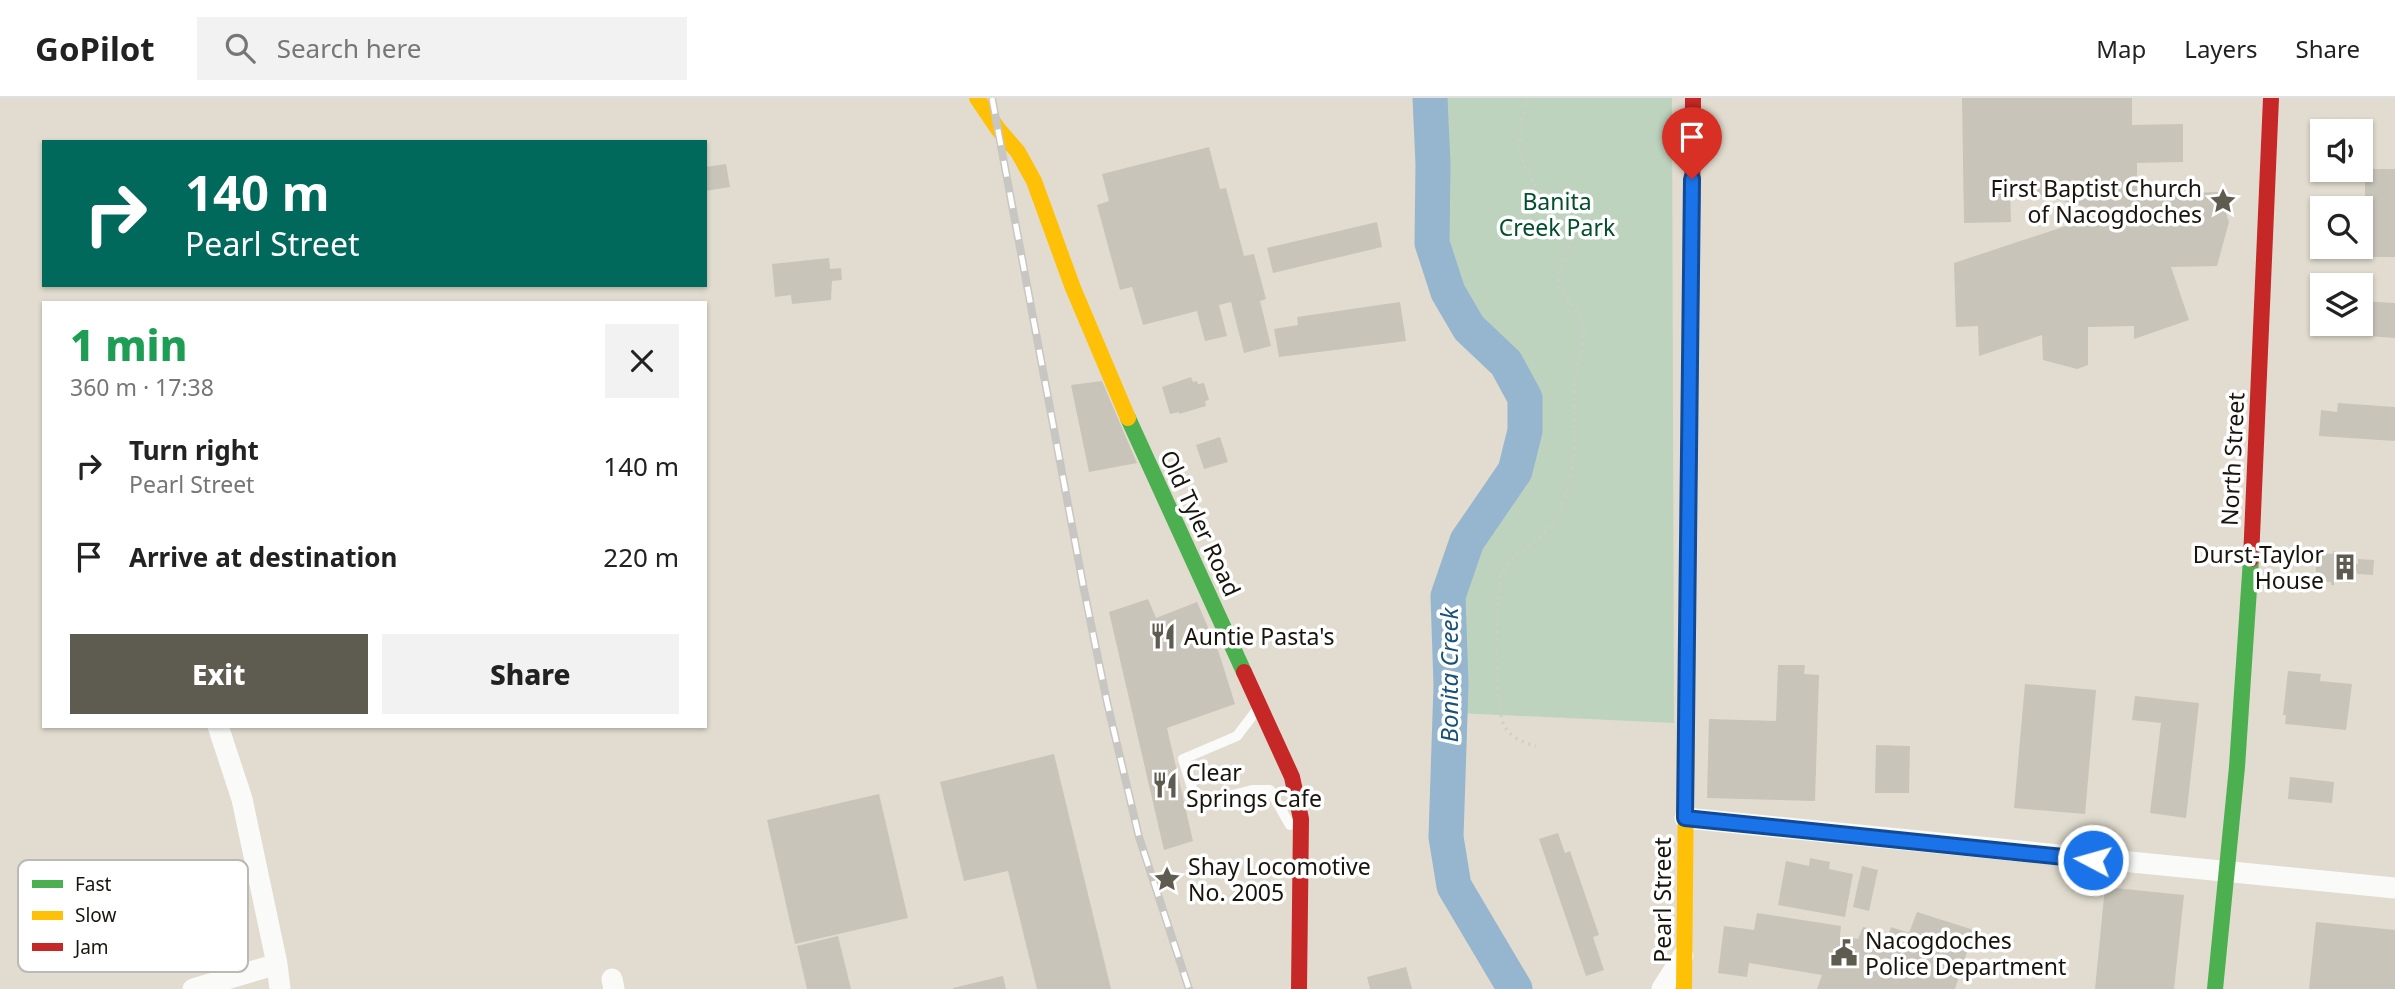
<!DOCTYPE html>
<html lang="en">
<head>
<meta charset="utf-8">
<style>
	:root { --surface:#fff; --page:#f2f2f2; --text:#222; --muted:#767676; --line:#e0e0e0; --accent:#5e5b51 }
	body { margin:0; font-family:"Noto Sans",sans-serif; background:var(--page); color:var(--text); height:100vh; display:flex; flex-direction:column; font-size:26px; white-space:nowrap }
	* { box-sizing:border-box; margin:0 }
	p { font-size:23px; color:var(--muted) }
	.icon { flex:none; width:38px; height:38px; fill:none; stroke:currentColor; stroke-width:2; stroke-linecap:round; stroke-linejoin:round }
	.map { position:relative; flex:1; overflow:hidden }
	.panel { position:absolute; left:42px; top:203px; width:665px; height:427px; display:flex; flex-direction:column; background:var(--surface); border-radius:0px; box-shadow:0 2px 5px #0004 }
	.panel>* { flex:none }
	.guide { position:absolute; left:42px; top:42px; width:665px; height:147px; border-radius:0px; box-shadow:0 2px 5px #0004; background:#00695c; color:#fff; overflow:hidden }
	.controls { position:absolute; left:2310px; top:21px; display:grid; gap:14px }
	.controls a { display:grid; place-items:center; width:63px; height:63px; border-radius:0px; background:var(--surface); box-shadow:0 2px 5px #0004; font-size:35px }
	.pin { position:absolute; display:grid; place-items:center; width:60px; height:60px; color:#fff; margin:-72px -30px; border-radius:50% 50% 50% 0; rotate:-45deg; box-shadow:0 0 7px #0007 }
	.pin .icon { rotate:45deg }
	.me { position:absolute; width:77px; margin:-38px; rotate:276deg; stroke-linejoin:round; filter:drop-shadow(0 0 5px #0008) }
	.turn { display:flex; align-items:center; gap:24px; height:147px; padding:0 28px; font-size:32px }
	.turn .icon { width:91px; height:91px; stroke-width:2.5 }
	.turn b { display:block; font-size:49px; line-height:60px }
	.round { display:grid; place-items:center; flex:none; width:74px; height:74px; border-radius:0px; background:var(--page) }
	.head { display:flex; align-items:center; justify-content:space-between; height:119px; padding:0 28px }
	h1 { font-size:42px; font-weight:800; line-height:52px; color:#1e9e55 }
	.action { display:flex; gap:14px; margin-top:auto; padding:14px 28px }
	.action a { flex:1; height:80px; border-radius:0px; background:var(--accent); color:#fff; font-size:28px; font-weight:800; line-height:80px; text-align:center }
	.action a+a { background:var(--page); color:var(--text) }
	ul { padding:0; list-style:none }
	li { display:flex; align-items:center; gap:21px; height:91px; padding:0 28px }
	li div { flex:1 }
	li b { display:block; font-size:26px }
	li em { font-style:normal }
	header { display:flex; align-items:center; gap:42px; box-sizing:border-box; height:98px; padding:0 35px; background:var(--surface); border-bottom:2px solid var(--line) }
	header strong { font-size:33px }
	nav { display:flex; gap:38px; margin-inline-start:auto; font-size:24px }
	.search { width:490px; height:63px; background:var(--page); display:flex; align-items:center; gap:18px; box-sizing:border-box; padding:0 24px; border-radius:0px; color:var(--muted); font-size:26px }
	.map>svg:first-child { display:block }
	.green { fill:#bed3be }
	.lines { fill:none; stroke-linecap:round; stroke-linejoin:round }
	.river { stroke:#95b6ce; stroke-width:35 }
	.building { fill:#c8c4b9 }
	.path { stroke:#cdcdc9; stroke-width:3.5; stroke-dasharray:2 5; stroke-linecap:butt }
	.lane { stroke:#fafaf8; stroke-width:10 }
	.street { stroke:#fafaf8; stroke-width:21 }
	.fast { stroke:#4caf50; stroke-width:16 }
	.slow { stroke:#ffc107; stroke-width:16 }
	.jam { stroke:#c62828; stroke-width:16 }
	.rail-casing { stroke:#c7c6c2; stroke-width:8 }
	.rail { stroke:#fff; stroke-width:5; stroke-dasharray:16; stroke-linecap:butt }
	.route-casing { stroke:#114b97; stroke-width:18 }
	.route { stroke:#1a73e8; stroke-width:12 }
	.labels { text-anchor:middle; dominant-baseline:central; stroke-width:7; stroke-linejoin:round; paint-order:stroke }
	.poi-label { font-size:23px; fill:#18150d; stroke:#fff; text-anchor:start }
	.park-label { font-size:23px; fill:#034e2d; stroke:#fff }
	.street-label { font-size:23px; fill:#18150d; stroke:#fff }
	.water-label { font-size:24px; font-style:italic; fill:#1a5179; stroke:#fff }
	.key { fill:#fff; stroke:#bab9b6; stroke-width:2 }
	.key-label { font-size:19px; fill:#18150d }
</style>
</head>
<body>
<header>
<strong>GoPilot</strong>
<div class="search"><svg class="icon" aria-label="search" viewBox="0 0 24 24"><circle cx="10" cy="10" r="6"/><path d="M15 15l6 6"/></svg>Search here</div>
<nav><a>Map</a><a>Layers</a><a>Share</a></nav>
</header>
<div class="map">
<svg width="2395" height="891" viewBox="0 0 2395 891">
	<rect width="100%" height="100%" fill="#e1dccf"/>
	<path class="green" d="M1437,0H1672L1674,625L1458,615L1451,497L1470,445L1519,376L1530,334L1531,298L1511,261L1473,223L1455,192L1442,144Z"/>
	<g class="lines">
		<path class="river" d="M1430,0L1433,66L1432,145L1448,194L1469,230L1506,265L1525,300V333L1515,373L1467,443L1448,498L1451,587L1446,739L1454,788L1515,891"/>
	</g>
	<path class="building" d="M1962,0H2132V27L2183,26V64L2137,65V96L2219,94L2229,124L2217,168L2171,169L2189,222L2134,241V228L2088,229V267L2077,271L2043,262L2042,237L1979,258L1978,228L1956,229L1954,165L2090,120L2093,111L2010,89L2011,124L1964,125Z
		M1209,49L1220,91L1226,90L1244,158L1254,156L1266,201L1260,203L1271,248L1244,255L1231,204L1219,207L1227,238L1205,243L1197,213L1143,227L1132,189L1120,192L1097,107L1109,103L1102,76Z
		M726,66L730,89L705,93V69Z
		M2365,71H2395V159H2365Z
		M1377,124L1382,149L1273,175L1267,150Z
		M829,160L830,171L841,170L842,182L832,183L831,202L792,206L791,197L775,199L772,166Z
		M2361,203L2395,205V240L2339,236L2340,226H2361Z
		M1400,204L1406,243L1279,259L1274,231L1298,227L1297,219Z
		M1191,279L1193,284L1197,283L1198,286L1204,285L1209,302L1205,303L1206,308L1179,316V314L1170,316L1162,289Z
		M1102,283L1137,365L1089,374L1071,287Z
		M2338,305L2395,309V343L2319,338L2321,312L2337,314Z
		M1220,339L1228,364L1204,371L1196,347Z
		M2333,453H2336V456L2352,457V466H2358V461L2374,462L2373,477L2357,476V473L2351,472V485L2334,484V487H2331V484L2315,483L2317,455L2333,456Z
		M1148,501L1156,520L1197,504L1219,555L1235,606L1167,630L1193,743L1164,752L1109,514Z
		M1778,567H1805L1804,576L1819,577L1815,703L1707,700L1709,621L1776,623Z
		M2288,573L2321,576L2320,583L2352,586L2346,632L2285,626L2286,617H2283Z
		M2025,586L2096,592L2085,716L2014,710Z
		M2135,598L2199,605L2186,720L2150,715L2161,625L2132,622Z
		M1876,647L1910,648L1909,695H1875Z
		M1054,656L1111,891H1037L1008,773L964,783L940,684Z
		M2290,679L2334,684L2332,705L2288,701Z
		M879,696L908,820L795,846L767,722Z
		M1558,735L1565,755L1570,753L1599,837L1593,839L1604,872L1586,878L1539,741Z
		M1810,760L1830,764L1829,771L1853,776L1845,819L1778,807L1786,763L1809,768Z
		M1862,768L1878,772L1869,813L1853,809Z
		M2105,789L2184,797L2174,891H2095Z
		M1917,814L1974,832L1955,891H1817L1822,877L1749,865L1747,879L1718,875L1724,828L1754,832L1757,815L1841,828L1840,838L1858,841L1863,829L1879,834L1876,842L1886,844L1891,829L1909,835Z
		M2316,824L2395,832V891H2309Z
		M838,838L851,891H807L797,848Z
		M1406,869L1412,891H1370L1367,879Z
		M1003,878L1006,891H953V890Z"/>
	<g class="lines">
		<path class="path" d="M1528,0L1526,4C1518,40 1514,60 1539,93C1550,108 1565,118 1574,135C1570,148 1558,168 1558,179C1558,197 1585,214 1584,236C1583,252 1576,267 1575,283C1573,310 1577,337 1573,363C1570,386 1563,415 1547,432C1534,447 1509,457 1502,476C1495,494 1495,608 1503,625C1509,639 1522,644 1536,648"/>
		<path class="lane" d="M1256,613L1237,638L1183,661L1197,706L1252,692H1270L1290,727"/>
		<path class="street" d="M218,628L242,701L277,866L280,891
			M1685,720L2395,790
			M612,881L614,891
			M193,891L277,866
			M1662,891L1683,858"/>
		<path class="fast" d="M1128,320L1244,574
			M1688,476L1692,120
			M2215,891L2237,669L2251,461"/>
		<path class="slow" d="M977,0L998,31L1018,54L1034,83L1073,190L1128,320
			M1684,891L1688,476"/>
		<path class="jam" d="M1692,120L1693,0
			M2251,461L2271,0
			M1244,574L1292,679L1301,721L1299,891"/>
		<g class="rail-casing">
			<path id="rail" d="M992,0L1084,492L1107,604L1139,739L1189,891"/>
		</g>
		<use href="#rail" class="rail"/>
	</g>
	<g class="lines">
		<g class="route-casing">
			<path id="route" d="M1692,81L1685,720L2093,762"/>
		</g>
		<use href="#route" class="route"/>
	</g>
	<defs>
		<g id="sight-bare" transform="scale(2.1)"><path d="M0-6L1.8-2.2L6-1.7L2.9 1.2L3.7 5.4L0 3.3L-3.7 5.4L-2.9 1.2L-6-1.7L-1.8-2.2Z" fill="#5e5b51" stroke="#fff" stroke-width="2.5" paint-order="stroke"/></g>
		<g id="building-bare" transform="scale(2.1)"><path d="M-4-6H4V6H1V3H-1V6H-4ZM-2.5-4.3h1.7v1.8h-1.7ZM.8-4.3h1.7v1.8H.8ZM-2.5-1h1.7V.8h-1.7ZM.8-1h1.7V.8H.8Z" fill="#5e5b51" stroke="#fff" stroke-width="2.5" paint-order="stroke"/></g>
		<g id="restaurant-bare" transform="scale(2.1)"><path d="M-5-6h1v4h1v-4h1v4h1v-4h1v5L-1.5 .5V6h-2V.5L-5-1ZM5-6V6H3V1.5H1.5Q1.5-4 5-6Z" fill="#5e5b51" stroke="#fff" stroke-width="2.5" paint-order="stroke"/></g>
		<g id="civic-bare" transform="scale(2.1)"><path d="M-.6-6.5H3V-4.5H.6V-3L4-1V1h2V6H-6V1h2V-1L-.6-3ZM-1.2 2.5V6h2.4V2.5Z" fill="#5e5b51" stroke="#fff" stroke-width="2.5" paint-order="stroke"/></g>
	</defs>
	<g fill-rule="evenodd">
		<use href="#sight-bare" x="2223" y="103"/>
		<use href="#building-bare" x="2345" y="469"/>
		<use href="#restaurant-bare" x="1163" y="538"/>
		<use href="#restaurant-bare" x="1165" y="687"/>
		<use href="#sight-bare" x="1167" y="781"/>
		<use href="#civic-bare" x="1844" y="855"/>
	</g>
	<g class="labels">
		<g class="poi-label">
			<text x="2202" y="90" text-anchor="end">First Baptist Church<tspan x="2202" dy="26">of Nacogdoches</tspan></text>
			<text x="2324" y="456" text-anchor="end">Durst-Taylor<tspan x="2324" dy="26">House</tspan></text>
			<text x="1184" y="538">Auntie Pasta's</text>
			<text x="1186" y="674">Clear<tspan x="1186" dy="26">Springs Cafe</tspan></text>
			<text x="1188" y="768">Shay Locomotive<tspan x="1188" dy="26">No. 2005</tspan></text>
			<text x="1865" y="842">Nacogdoches<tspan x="1865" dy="26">Police Department</tspan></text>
		</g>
		<g class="park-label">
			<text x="1557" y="103">Banita<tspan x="1557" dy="26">Creek Park</tspan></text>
		</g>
		<g class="street-label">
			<text transform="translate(2232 361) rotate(-87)">North Street</text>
			<text transform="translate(1201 425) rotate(65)">Old Tyler Road</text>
			<text transform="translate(1662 802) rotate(-90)">Pearl Street</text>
		</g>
		<g class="water-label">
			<text transform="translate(1448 577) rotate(-90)">Bonita Creek</text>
		</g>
	</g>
	<rect x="18" y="762" width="230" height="112" rx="10" class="key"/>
	<rect x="32" y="782" width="31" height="8" fill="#4caf50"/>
	<rect x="32" y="813" width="31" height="9" fill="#ffc107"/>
	<rect x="32" y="845" width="31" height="8" fill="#c62828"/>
	<g class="key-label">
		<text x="75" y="793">Fast</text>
		<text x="75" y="824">Slow</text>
		<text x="75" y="856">Jam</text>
	</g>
</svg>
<div class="controls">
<a><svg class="icon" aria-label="sound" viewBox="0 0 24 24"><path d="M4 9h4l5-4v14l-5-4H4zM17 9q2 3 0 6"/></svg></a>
<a><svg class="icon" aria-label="search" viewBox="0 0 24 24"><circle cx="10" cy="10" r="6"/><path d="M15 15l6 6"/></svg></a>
<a><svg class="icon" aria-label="layers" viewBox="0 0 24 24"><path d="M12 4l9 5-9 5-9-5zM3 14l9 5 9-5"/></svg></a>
</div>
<div class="pin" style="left:1692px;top:81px;background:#d93025"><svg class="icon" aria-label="arrive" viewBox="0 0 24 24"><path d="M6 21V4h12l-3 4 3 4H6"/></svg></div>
<svg class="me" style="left:2093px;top:762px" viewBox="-20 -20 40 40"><circle r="17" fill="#1a73e8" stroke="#fff" stroke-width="3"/><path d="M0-11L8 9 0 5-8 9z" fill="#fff"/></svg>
<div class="guide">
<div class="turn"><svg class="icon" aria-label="right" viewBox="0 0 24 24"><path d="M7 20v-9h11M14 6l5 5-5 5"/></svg><div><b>140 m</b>Pearl Street</div></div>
</div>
<section class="panel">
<div class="head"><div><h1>1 min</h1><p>360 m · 17:38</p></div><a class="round"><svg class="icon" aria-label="close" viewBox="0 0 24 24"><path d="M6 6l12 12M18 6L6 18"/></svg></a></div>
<ul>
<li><svg class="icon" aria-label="right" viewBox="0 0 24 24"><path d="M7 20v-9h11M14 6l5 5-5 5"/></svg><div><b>Turn right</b><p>Pearl Street</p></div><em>140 m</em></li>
<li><svg class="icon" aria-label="arrive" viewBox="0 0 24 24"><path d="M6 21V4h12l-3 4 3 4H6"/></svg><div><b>Arrive at destination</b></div><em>220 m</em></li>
</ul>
<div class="action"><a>Exit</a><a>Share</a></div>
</section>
</div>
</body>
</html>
